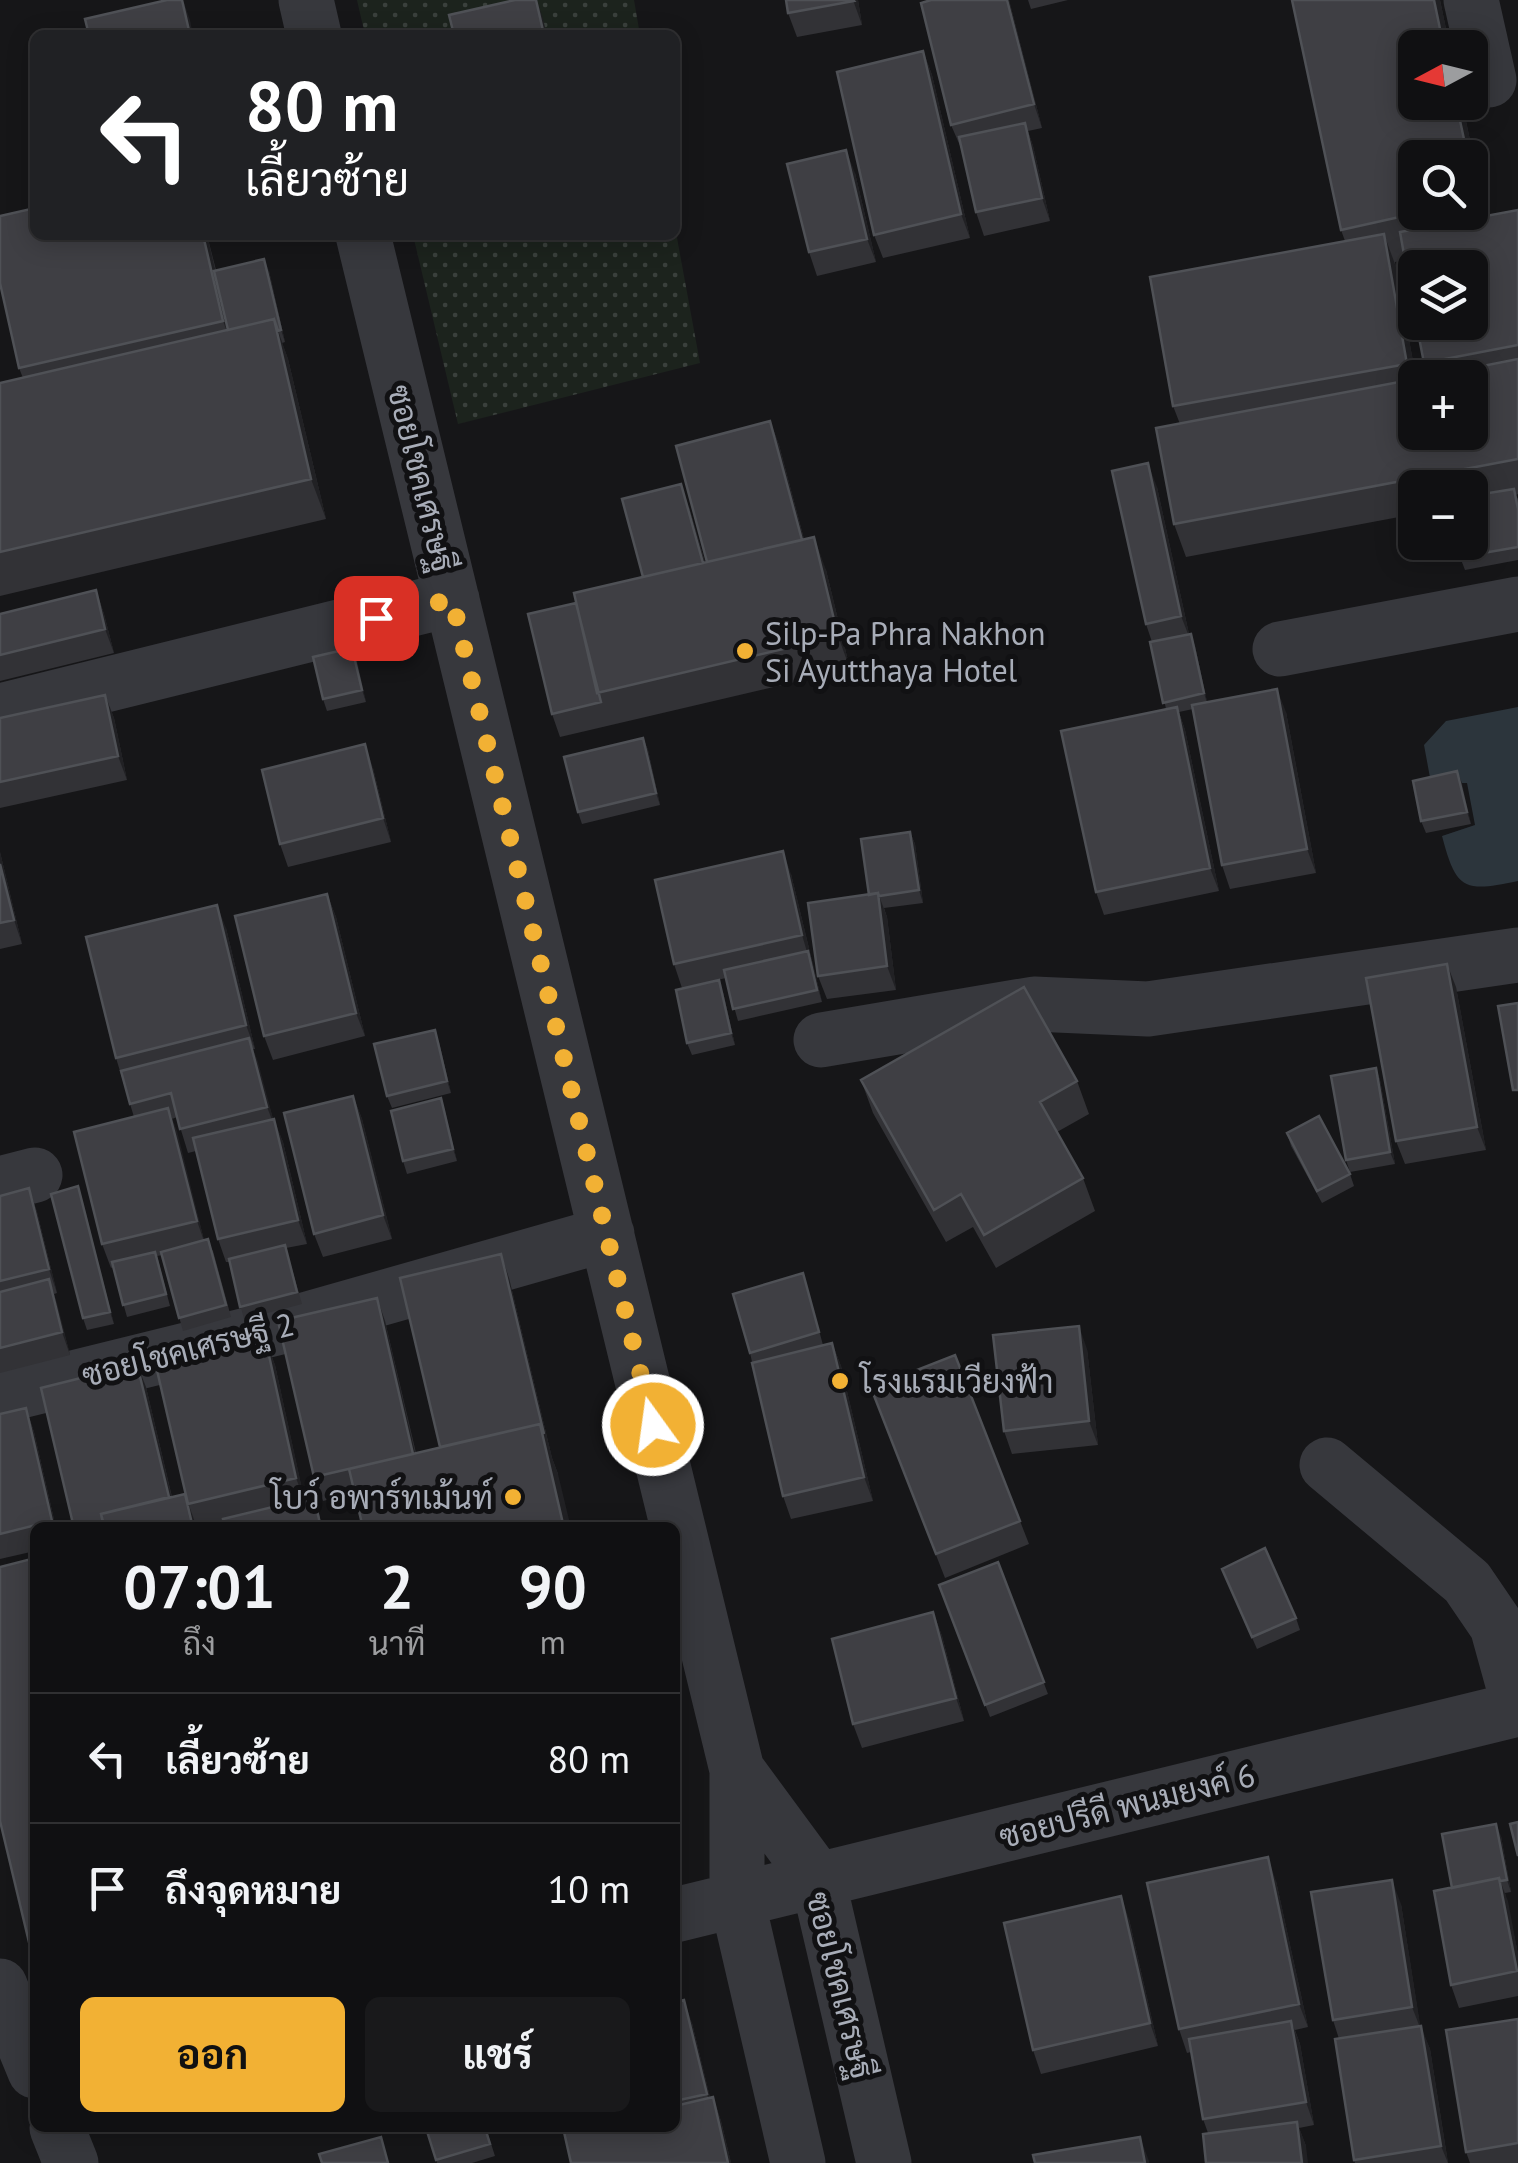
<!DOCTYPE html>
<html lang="th">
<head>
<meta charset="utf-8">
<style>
	:root { --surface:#101012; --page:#19191b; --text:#f1f3f6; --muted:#9c9d9f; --line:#303032; --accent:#f2b134 }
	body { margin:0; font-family:"PT Sans",Sarabun,sans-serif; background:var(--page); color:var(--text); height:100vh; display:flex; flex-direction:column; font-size:38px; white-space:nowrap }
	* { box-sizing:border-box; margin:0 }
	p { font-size:32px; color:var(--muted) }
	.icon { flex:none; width:55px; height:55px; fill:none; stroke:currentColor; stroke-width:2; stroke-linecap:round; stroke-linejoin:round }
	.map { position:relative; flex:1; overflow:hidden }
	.details { position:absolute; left:30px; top:1522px; width:650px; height:610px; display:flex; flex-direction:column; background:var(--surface); border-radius:15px; box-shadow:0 5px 25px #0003,0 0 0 2px var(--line) }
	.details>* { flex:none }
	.banner { position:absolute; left:30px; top:30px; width:650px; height:210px; border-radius:15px; box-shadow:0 5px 25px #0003,0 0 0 2px var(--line); background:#202124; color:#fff; overflow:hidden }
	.needle { width:65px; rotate:263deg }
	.fabs { position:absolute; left:1398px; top:30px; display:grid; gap:20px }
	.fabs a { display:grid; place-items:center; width:90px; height:90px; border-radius:15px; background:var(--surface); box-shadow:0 5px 25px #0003,0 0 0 2px var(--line); font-size:50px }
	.pin { position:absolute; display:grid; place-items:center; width:85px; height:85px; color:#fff; margin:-42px; border-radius:20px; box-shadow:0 5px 15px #0006 }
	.me { position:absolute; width:110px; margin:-55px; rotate:346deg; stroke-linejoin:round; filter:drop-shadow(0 0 8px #0008) }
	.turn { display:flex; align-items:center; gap:35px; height:210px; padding:0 50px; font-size:45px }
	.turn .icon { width:130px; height:130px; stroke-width:2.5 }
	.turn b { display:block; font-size:70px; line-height:85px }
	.eta { display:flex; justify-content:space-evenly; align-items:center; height:170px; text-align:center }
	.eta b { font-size:60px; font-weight:700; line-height:70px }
	.primary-button { display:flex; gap:20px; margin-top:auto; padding:20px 50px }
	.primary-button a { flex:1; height:115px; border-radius:15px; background:var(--accent); color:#111; font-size:40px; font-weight:700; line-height:115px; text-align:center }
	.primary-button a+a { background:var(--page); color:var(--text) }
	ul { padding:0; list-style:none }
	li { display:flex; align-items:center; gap:30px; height:130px; padding:0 50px; border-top:2px solid var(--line) }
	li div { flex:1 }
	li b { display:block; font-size:38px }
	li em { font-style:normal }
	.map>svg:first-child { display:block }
	.grass { fill:url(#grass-dots) }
	.water { fill:#2c353c }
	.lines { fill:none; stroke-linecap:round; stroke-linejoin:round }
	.minor { stroke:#37383d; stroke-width:55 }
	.wall { fill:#323236; fill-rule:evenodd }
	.shaded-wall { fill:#212124 }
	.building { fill:#3f3f44; stroke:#4f5156; stroke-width:2.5 }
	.route { stroke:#f2b134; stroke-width:18; stroke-dasharray:0 32.4 }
	.poi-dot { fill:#f2b134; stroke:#111113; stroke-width:4 }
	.labels { text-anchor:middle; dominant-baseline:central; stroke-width:10; stroke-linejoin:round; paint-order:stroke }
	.street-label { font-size:32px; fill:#a8adb8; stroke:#111113 }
	.poi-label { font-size:32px; fill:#a8adb8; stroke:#111113; text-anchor:start }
</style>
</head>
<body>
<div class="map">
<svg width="1518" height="2163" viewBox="0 0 1518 2163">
	<defs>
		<pattern id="grass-dots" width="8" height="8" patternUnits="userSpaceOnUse" patternTransform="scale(2.5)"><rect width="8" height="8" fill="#1c231d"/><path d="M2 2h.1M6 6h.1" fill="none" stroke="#3a403c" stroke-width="1.8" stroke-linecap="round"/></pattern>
	</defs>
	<rect width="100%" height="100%" fill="#161618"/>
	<path class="grass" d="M357,0H634L640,35H365Z
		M675,227L700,363L458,424L413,235H675Z"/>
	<path class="water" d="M1518,707V881C1463,893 1456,889 1442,836L1475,825L1467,783H1431L1424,745L1446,721Z"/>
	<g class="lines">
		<path class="minor" d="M306,0L314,35
			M1471,0L1489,80
			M363,235L737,1770V1900L798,2163
			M1280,649L1518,604
			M0,711L452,599
			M821,1040L1034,1004L1148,1009L1518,955
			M0,1184L35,1175
			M0,1396L280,1327L607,1234
			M1327,1465L1467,1582L1497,1626L1518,1702
			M737,1770L818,1880L884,2163
			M675,1915L1518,1709
			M0,1986L35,2071
			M57,2128L71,2163"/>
	</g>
	<path class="wall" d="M786,0H858L862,25L797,37L788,13Z
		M931,0H1009L1042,128L1028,131L1033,146L1050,221L984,236L976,212L961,148L951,125Z
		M1028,0H1068L1031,9Z
		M1292,0H1440L1450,48L1415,102H1462L1486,216L1518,210V494L1516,495L1518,499V560L1465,570L1460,557L1470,542V488H1415V514L1186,557L1174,524L1180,424L1173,406L1345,241L1341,230ZM1470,158V212H1415ZM1405,260L1424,363L1428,376L1415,432L1416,378L1395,262Z
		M923,51L932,75L970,238L883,258L874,235Z
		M855,173L876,262L817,276L809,252Z
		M35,235H207L216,270L269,271L285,342L282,343L288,359L326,519L0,596V383L23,378L19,368Z
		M770,421L779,445L804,539L826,570L850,669L560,737L552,714L576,603L643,577L689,507L705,562H707Z
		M1157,487L1189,634L1195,646L1207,702L1286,712L1316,873L1230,889L1222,865L1193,709L1179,712L1185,730L1219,891L1104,915L1096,892L1166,709L1152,642L1146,624Z
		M96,590L104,614L114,653L0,681V614Z
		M352,648L366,702L327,711L323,699Z
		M105,695L114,718L127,780L0,808V718Z
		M643,738L648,750L660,805L582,824L578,812Z
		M373,768L391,842L288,867L280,844Z
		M1457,771L1471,824L1426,833L1421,821Z
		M910,832L915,844L923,903L884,908L887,917L896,990L827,999L818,976Z
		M0,852L22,944L0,949Z
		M791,874L822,1002L738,1021L726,978L682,988L674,964Z
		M327,894L336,917L365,1036L273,1060L264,1036Z
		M226,928L255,1049H253L273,1119L283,1142L307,1244L286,1248L302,1304L244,1319L229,1262H226L218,1239L196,1151L188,1153L177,1117L172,1119L204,1240L213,1251L231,1317L183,1331L162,1255L157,1256L170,1306L127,1317L113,1267L111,1268L102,1244L134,1117L116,1058Z
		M1456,987L1486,1150L1405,1164L1396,1141Z
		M723,992L735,1045L692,1055L687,1043Z
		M439,1042L451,1093L392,1108L387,1096Z
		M1376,1068L1380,1080L1395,1164L1350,1172L1346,1160Z
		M861,1080L1077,1081L1089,1114L1057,1132L1083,1178L1095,1211L996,1268L973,1227L946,1242L873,1113Z
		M353,1096L362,1119L392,1239L323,1257L314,1234Z
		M441,1098L457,1161L407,1174L403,1161Z
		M1287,1133L1350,1174L1354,1186L1322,1203L1291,1146Z
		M78,1186L114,1324L87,1330L83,1318Z
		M29,1188L37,1212L57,1293L54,1294L70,1355L0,1373V1196Z
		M509,1278L552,1458L558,1474L355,1493L323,1501L314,1477L377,1298L385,1321L416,1453L440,1447Z
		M807,1286L823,1345L832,1343L841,1366L873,1501L791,1519L783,1496L750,1353Z
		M266,1342L275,1365L304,1499L318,1509L322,1528H225L223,1521L197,1528H74L146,1387L172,1497L185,1494Z
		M1087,1349L1098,1445L1012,1454L1004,1431Z
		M26,1408L34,1432L56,1528H35V1551L0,1559V1414Z
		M880,1412L1020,1521L1029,1544L945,1578Z
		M998,1562L1048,1694L990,1717L939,1585Z
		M1222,1569L1296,1618L1300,1630L1257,1649Z
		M933,1612L942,1636L964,1721L862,1748L853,1724Z
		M1501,1836L1511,1892L1505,1893L1518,1954V1996L1459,2008L1451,1985L1452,1888Z
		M1276,1881L1308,2027L1295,2030L1300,2044L1314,2125L1299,2128L1306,2146L1208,2133L1203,2119L1191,2052L1187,2053L1179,2029Z
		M1401,1904L1420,2026L1430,2049L1448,2163H1355L1354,2160L1339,2039L1333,2020Z
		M1129,1919L1158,2046L1041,2074L1033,2050Z
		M675,2002L692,2023L710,2098L713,2097L721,2121L731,2163H571L675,2128Z
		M1518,2019V2163H1470L1466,2152Z
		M426,2128H486L495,2156L472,2163H437Z"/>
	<path class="shaded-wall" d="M183,0L190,20L193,35H190Z
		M537,0L543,19L547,35H544Z
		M853,0H858L862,25Z
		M1007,0H1009L1042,128L1034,104Z
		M1434,0H1440L1450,48H1444Z
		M923,51L932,75L970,238L961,214Z
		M1456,102H1462L1491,241L1477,201L1470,169V158H1468Z
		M1025,123L1033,146L1050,221L1042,198Z
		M846,150L855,173L876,262L867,239Z
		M1384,234L1396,267L1416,378L1415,386L1407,364Z
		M203,235H207L232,341L231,342L223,321Z
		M264,259L269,271L285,342L281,330Z
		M274,319L288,359L326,519L311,479Z
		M770,421L779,445L811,566L803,543Z
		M1148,463L1157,487L1190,639L1181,616Z
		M681,484L689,507L713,592L705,569Z
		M814,537L826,570L850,669L838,636Z
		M96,590L104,614L114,653L105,629Z
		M1191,634L1195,646L1208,706L1204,693Z
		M352,648L357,660L366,702L362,690Z
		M1277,689L1286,712L1316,873L1307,849Z
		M105,695L114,718L127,780L118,756Z
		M1177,707L1185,730L1219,891L1210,868Z
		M643,738L648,750L660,805L656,793Z
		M365,744L373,768L391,842L383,818Z
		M1457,771L1462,783L1471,824L1467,812Z
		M910,832L915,844L923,903L919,890Z
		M783,851L791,874L822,1002L802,935Z
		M0,852L22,944L14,920L0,864Z
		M878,893L887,917L896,990L887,966Z
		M327,894L336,917L365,1036L356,1013Z
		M217,905L226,928L255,1049L246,1025Z
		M1447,964L1456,987L1486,1150L1477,1127Z
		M719,980L723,992L735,1045L731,1033Z
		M435,1030L439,1042L451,1093L447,1081Z
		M249,1038L258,1062L276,1130L267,1107Z
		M1376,1068L1380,1080L1395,1164L1390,1152Z
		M353,1096L362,1119L392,1239L383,1215Z
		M441,1098L445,1110L457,1161L453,1149Z
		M168,1108L177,1131L205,1244L197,1221Z
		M274,1119L283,1142L307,1244L298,1220Z
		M78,1186L82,1198L114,1324L110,1312Z
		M29,1188L37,1212L57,1293L49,1269Z
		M501,1254L509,1278L552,1458L558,1474L571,1528H564Z
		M49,1279L57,1303L70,1355L62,1332Z
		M377,1298L385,1321L421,1478L413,1454Z
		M1079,1326L1087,1349L1098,1445L1089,1421Z
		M266,1342L275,1365L305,1502L296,1478Z
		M832,1343L841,1366L873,1501L864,1477Z
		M137,1364L146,1387L179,1528L172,1509Z
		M26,1408L34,1432L56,1528H54L52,1521Z
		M185,1494L197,1528H193Z
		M933,1612L942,1636L964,1721L956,1698Z
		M1496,1824L1501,1836L1511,1892L1507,1880Z
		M1268,1857L1276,1881L1308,2027L1299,2004Z
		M1499,1878L1508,1901L1518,1954V1973Z
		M1392,1880L1401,1904L1421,2030L1412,2007Z
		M1121,1896L1129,1919L1158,2046L1150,2023Z
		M684,2000L692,2023L715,2117L707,2094Z
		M1291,2021L1300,2044L1314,2125L1306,2102Z
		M1421,2026L1430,2049L1448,2163L1441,2146Z
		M713,2097L721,2121L731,2163H728Z
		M1297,2122L1306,2146L1308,2163H1302Z
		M1140,2137L1149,2161V2163H1145Z"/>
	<path class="building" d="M167,0H182L190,35H89L85,19Z
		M515,0H536L544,35H454L449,15Z
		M786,0H853L854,1L788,13Z
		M931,0H1007L1034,104L951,125L921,3Z
		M1292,0H1434L1444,48H1415V102H1456L1468,158H1415V212H1422L1341,230Z
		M923,51L961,214L874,235L837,72Z
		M1025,123L1042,198L976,212L959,137Z
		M846,150L867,239L809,252L787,164Z
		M1470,169L1477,201L1470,202Z
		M35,208V235H203L223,321L19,368L0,283V216Z
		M1518,210V345L1424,363L1416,322H1470V268H1415V316L1400,232Z
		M1384,234L1407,364L1173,406L1150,277Z
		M264,259L281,330L278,331L274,319L228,330L214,271Z
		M274,319L311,479L0,552V383Z
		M1518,359V459L1174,524L1156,428L1415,379V432H1470V378H1422Z
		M770,421L802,540L707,562L676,446Z
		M1148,463L1181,616L1146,624L1112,471Z
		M681,484L703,563L643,577L622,499Z
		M1514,489L1518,509V547L1460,557L1458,542H1470V496Z
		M814,537L838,636L597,693L574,593Z
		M96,590L105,629L0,655V614Z
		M576,603L601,702L552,714L528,614Z
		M1191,634L1204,693L1163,703L1150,642Z
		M352,648L362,690L323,699L313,657Z
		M1277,689L1307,849L1222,865L1192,705Z
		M105,695L118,756L0,782V718Z
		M1177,707L1210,868L1096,892L1061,731Z
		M643,738L656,793L578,812L564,757Z
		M365,744L383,818L280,844L262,770Z
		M1457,771L1467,812L1421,821L1413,781Z
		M910,832L919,890L879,896L878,893L869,895L861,839Z
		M783,851L802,935L674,964L655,880Z
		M0,864L14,920L0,923Z
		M878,893L887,966L818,976L808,903Z
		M327,894L356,1013L264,1036L235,916Z
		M217,905L246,1025L116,1058L86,937Z
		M808,951L817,990L733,1009L724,970Z
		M1447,964L1477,1127L1396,1141L1366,978Z
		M719,980L731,1033L687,1043L676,990Z
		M1024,987L1077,1081L1040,1102L1083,1178L984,1235L961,1194L934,1210L861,1080Z
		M1518,1003V1090H1513L1498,1006Z
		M435,1030L447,1081L387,1096L374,1044Z
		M249,1038L267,1107L180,1129L171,1093L130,1104L121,1071Z
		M1376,1068L1390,1152L1346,1160L1331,1076Z
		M353,1096L383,1215L314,1234L284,1113Z
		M441,1098L453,1149L403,1161L391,1111Z
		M168,1108L197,1221L102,1244L74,1132Z
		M1319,1116L1350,1174L1317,1191L1287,1133Z
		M274,1119L298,1220L218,1239L193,1138Z
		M78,1186L110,1312L83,1318L51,1194Z
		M29,1188L49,1269L0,1281V1196Z
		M208,1239L226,1305L179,1318L161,1252Z
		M285,1245L297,1292L240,1307L229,1259Z
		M155,1252L166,1294L123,1305L112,1262Z
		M501,1254L544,1434L540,1424L440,1447L400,1278Z
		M803,1273L819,1332L750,1353L733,1294Z
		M49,1279L62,1332L0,1348V1292Z
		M377,1298L413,1454L314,1477L278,1321Z
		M1079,1326L1089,1421L1004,1431L993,1335Z
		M266,1342L296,1478L188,1504L156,1366Z
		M832,1343L864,1477L783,1496L752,1363Z
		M955,1355L1020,1521L936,1554L871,1388Z
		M137,1364L169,1497L101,1514L104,1525L93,1528H74L41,1388Z
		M26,1408L52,1521L0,1534V1414Z
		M540,1424L564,1528H363L349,1469Z
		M185,1494L193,1528H104L101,1514Z
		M314,1497L321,1528H225L223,1519Z
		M1265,1548L1296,1618L1252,1637L1222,1569Z
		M35,1558V1958L33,1959L0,1821V1567Z
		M998,1562L1044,1682L985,1705L939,1585Z
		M933,1612L956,1698L853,1724L832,1639Z
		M1518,1822V1856L1510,1824Z
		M1496,1824L1507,1880L1500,1881L1499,1878L1452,1888L1442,1834Z
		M1268,1857L1299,2004L1179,2029L1147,1883Z
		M1499,1878L1517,1971L1451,1985L1434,1891Z
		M1392,1880L1412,2007L1333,2020L1311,1892Z
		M1121,1896L1150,2023L1033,2050L1004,1923Z
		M684,2000L707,2094L675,2101V2002Z
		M1518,2019V2143L1466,2152L1446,2030Z
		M1291,2021L1306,2102L1203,2119L1189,2039Z
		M1421,2026L1441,2146L1354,2160L1335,2039Z
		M713,2097L728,2163H571L564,2132L583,2128H675V2106Z
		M1297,2122L1302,2163H1206L1203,2134Z
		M426,2128H485L490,2144L436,2160Z
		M381,2137L388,2163H322L319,2154Z
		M1140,2137L1145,2163H1035L1033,2155Z"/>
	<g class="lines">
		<path class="route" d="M376,618L452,599L653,1425"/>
	</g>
	<g class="poi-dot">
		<circle cx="745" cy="651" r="10"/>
		<circle cx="840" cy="1381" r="10"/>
		<circle cx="513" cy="1497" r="10"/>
	</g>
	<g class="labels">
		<g class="street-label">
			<text transform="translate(422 478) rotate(76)">ซอยโชคเศรษฐี</text>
			<text transform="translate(188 1349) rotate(-14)">ซอยโชคเศรษฐี 2</text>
			<text transform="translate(1127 1805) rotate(-14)">ซอยปรีดี พนมยงค์ 6</text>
			<text transform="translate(841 1985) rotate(76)">ซอยโชคเศรษฐี</text>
		</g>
		<g class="poi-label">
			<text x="765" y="633">Silp-Pa Phra Nakhon<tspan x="765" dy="37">Si Ayutthaya Hotel</tspan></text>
			<text x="860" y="1381">โรงแรมเวียงฟ้า</text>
			<text x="493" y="1497" text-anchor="end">โบว์ อพาร์ทเม้นท์</text>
		</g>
	</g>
</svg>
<div class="fabs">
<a><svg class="needle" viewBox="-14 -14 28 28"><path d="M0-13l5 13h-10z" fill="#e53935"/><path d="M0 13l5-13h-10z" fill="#9c9d9f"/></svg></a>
<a><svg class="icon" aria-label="search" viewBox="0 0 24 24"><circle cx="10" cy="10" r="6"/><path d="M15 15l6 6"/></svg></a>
<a><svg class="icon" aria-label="layers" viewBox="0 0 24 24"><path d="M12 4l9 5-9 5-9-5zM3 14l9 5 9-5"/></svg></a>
<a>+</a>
<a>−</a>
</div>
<div class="pin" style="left:376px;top:618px;background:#d93025"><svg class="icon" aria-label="arrive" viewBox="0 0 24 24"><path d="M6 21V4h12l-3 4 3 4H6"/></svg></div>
<svg class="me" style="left:653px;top:1425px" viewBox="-20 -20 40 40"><circle r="17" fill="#f2b134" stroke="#fff" stroke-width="3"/><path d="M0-11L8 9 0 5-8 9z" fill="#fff"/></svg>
<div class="banner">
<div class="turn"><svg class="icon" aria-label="left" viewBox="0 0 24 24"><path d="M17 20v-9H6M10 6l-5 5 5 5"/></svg><div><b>80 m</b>เลี้ยวซ้าย</div></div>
</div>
<section class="details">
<div class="eta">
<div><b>07:01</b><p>ถึง</p></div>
<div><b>2</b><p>นาที</p></div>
<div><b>90</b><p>m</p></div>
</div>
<ul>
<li><svg class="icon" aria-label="left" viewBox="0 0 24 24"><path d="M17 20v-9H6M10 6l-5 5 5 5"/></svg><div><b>เลี้ยวซ้าย</b></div><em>80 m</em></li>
<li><svg class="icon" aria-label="arrive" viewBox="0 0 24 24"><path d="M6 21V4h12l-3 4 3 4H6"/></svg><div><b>ถึงจุดหมาย</b></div><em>10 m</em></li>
</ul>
<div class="primary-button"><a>ออก</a><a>แชร์</a></div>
</section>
</div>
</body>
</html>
